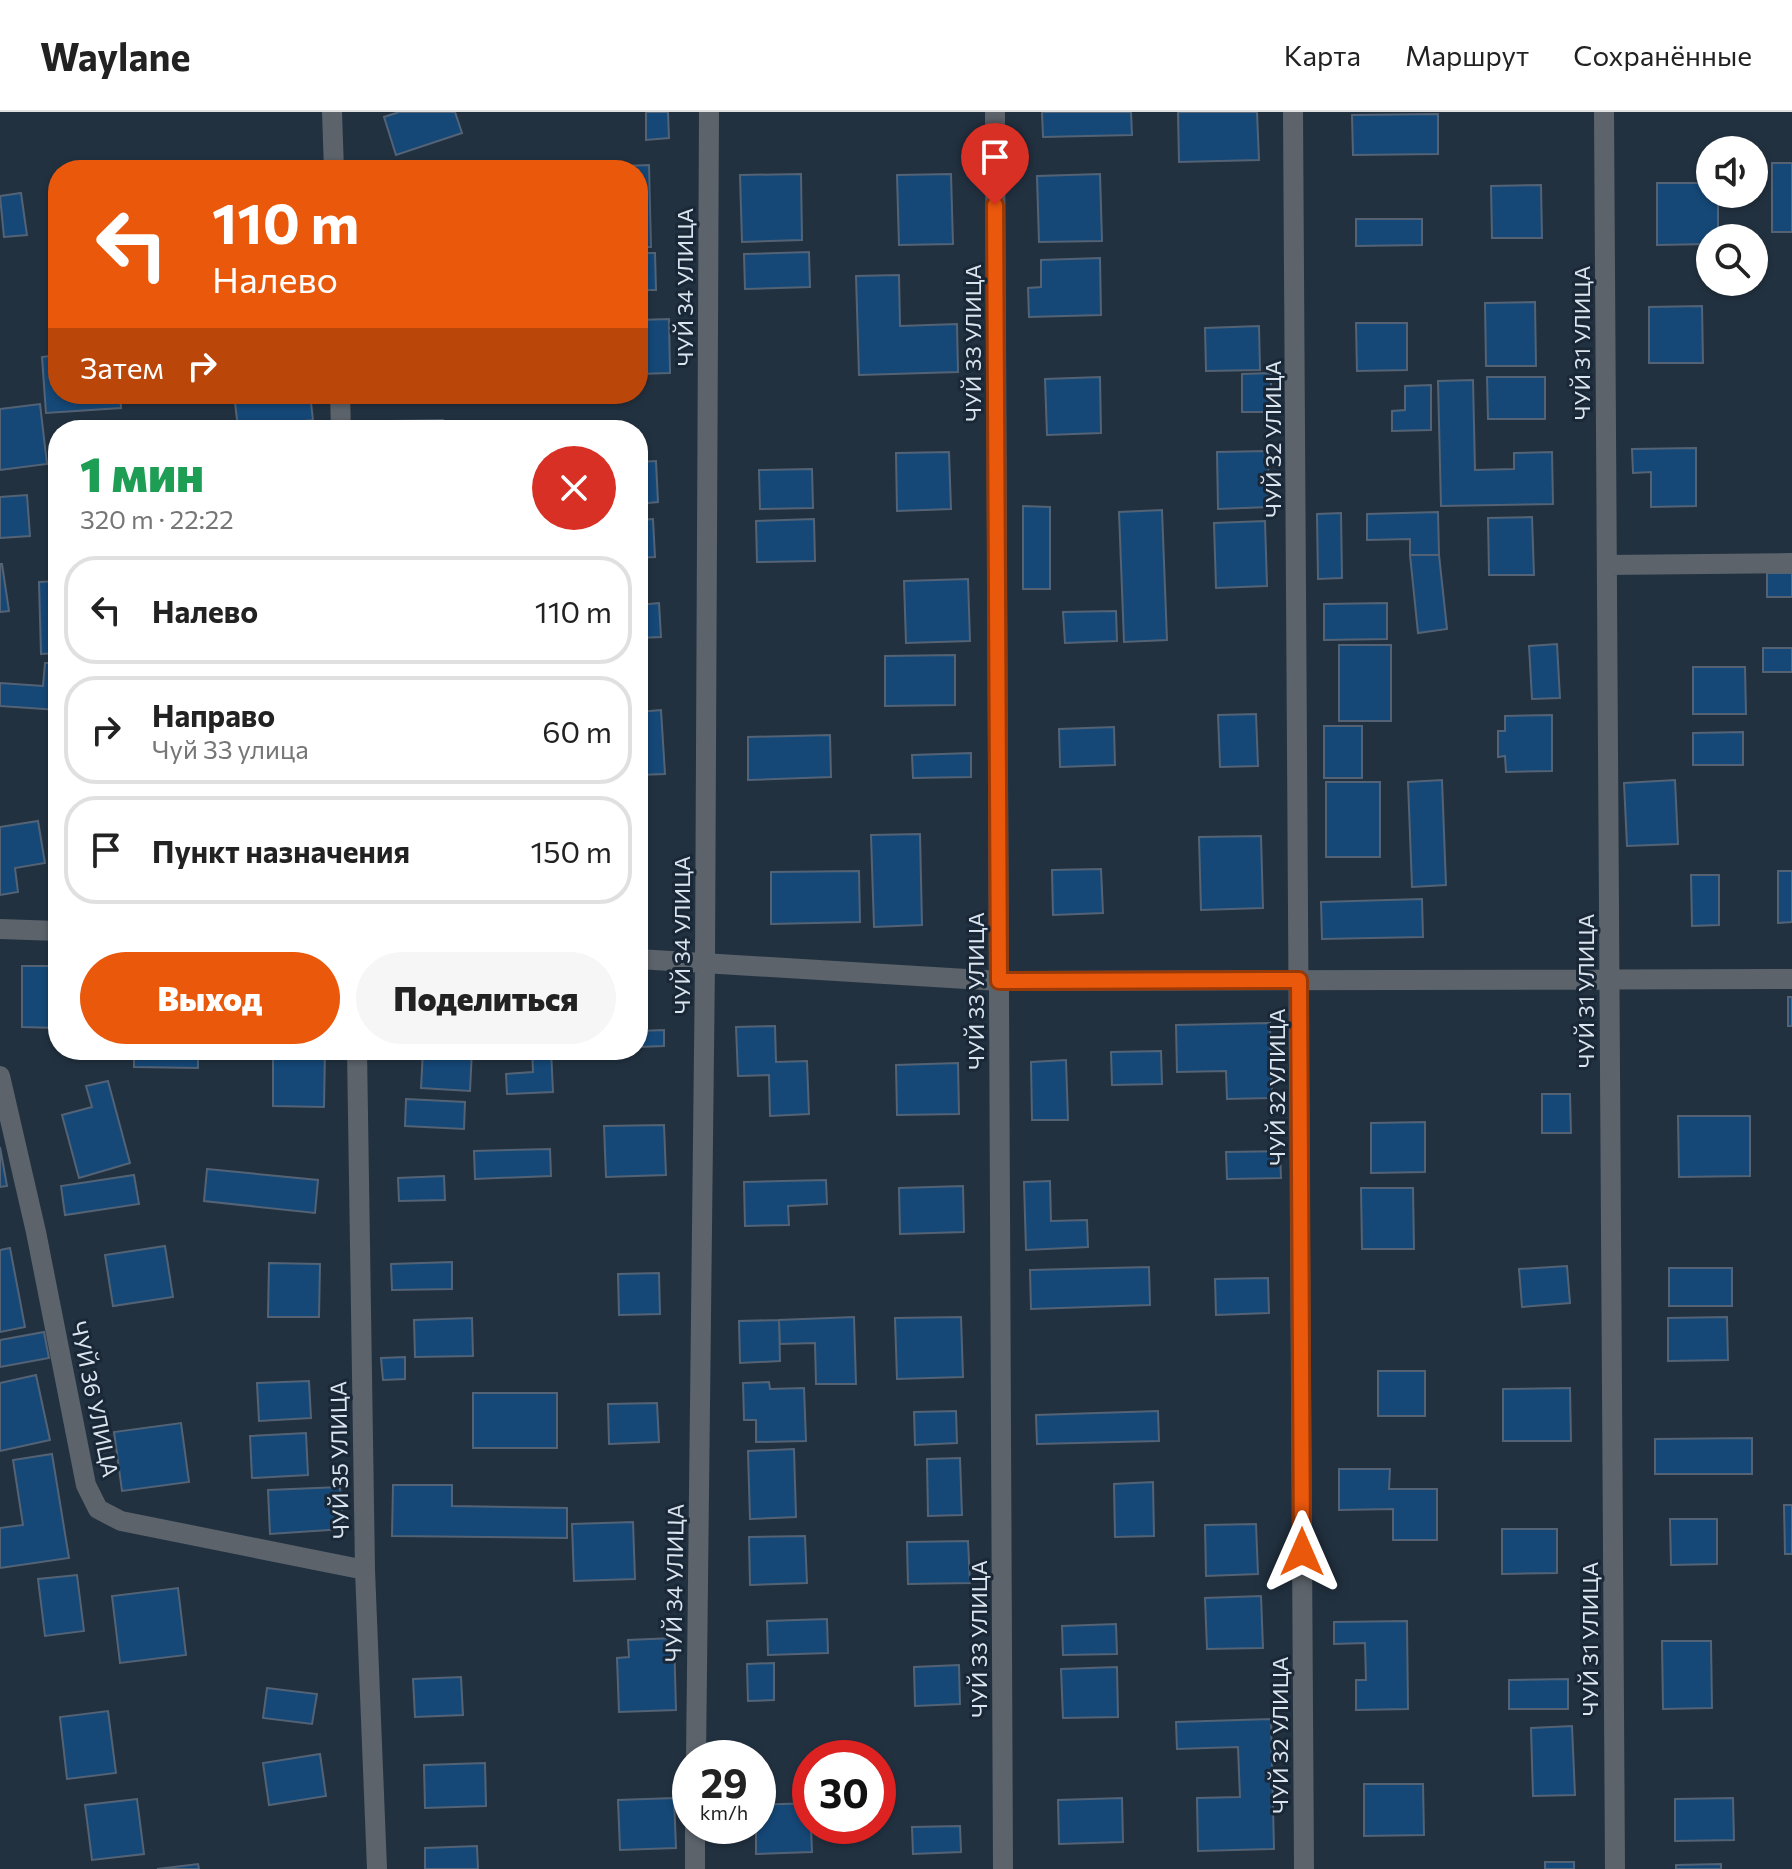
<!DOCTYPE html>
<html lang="ru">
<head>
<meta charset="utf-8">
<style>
	:root { --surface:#fff; --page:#f6f6f6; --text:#222; --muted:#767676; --line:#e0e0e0; --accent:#ea580c }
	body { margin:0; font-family:Commissioner,sans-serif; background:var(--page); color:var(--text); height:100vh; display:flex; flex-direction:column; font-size:30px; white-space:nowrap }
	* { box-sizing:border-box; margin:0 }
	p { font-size:26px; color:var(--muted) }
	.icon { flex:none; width:44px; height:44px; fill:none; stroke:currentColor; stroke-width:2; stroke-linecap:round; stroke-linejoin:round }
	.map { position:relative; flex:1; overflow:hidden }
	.details { position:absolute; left:48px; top:308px; width:600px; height:640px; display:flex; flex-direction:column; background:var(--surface); border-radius:32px; box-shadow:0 2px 6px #0004 }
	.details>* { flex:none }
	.banner { position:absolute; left:48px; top:48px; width:600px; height:244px; border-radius:32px; box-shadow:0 2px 6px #0004; background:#ea580c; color:#fff; overflow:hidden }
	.controls { position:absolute; left:1696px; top:24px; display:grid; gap:16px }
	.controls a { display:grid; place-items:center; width:72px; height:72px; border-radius:50%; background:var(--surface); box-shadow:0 2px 6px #0004; font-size:40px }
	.speed { position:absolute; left:672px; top:1628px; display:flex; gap:16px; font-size:40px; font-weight:700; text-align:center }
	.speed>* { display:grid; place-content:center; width:104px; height:104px; border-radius:50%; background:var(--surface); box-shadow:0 2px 6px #0004; line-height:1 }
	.speed small { font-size:20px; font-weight:400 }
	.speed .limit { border:12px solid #d22; background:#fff; color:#111 }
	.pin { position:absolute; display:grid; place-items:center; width:68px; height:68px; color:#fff; margin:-82px -34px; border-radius:50% 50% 50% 0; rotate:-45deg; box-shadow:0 0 8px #0007 }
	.pin .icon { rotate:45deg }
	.me { position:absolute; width:88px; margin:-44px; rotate:0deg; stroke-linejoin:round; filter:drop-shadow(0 0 6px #0008) }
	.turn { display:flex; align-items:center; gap:28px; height:168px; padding:0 32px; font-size:36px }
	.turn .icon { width:104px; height:104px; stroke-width:2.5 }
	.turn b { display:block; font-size:56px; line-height:68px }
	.then { display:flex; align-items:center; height:76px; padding:0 32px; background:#0003; gap:16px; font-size:30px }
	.round { display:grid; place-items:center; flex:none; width:84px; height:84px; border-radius:42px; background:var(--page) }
	.summary { display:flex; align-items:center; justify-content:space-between; height:136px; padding:0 32px }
	h1 { font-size:48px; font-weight:800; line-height:60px; color:#1e9e55 }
	.primary-button { display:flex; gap:16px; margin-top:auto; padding:16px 32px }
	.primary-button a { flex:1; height:92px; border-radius:48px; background:var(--accent); color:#fff; font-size:32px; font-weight:800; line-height:92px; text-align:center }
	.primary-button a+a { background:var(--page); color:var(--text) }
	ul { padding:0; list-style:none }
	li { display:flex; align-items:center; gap:24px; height:108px; margin:0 16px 12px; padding:0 16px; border:4px solid var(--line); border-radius:32px }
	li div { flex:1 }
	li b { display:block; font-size:30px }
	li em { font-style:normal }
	header { display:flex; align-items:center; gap:48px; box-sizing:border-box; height:112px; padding:0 40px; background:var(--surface); border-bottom:2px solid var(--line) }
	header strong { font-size:38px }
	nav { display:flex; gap:44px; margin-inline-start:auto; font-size:28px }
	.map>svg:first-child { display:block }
	.building { fill:#154877; stroke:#536375; stroke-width:2 }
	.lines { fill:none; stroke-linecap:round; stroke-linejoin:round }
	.minor { stroke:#5c636b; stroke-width:20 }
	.route-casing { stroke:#983908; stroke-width:20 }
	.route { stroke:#ea580c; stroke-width:14 }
	.labels { text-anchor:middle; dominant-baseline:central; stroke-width:6; stroke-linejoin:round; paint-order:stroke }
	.street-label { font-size:22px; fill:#dae4ee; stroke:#192736 }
</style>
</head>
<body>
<header>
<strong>Waylane</strong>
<nav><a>Карта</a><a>Маршрут</a><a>Сохранённые</a></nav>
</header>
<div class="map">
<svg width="1792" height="1757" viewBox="0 0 1792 1757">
	<rect width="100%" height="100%" fill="#223140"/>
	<path class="building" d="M399,0H455L462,21L396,43L384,5Z
		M646,0H668L669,26L646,28Z
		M1042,0H1131L1132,23L1043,25Z
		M1178,0H1257L1259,48L1179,50Z
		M1438,2V42L1353,43L1352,3Z
		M1772,51H1792V120H1772Z
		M649,53L651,135H638V58H598L597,55Z
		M801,62L802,128L742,130L740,63Z
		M951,62L953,132L899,133L897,63Z
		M1100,62L1102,129L1039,130L1037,64Z
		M1657,71H1710V82H1718V126H1710V132L1657,133Z
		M1541,73L1542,126H1492L1491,74Z
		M21,81L27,123L4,125L0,84Z
		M1356,107H1422V133L1356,134Z
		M50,128H58V201H55Z
		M809,140L810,175L745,177L744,142Z
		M638,141H655L656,178H638Z
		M1100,146L1101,203L1029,205L1028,176L1041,175V148Z
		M899,163L900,214L957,212L958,260L859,263L856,164Z
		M1535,190L1536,254H1486L1485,191Z
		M1702,194L1703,251H1649V195Z
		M669,207L670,261L638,262V208Z
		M1356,211H1407V258L1357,259Z
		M1259,214L1260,258L1206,259L1205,216Z
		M58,243V282H120L121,296L46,301L42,245Z
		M1271,261V300H1242V262Z
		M1100,265L1101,321L1047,323L1045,267Z
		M1487,265H1545V307H1488Z
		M1473,268L1475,358L1514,357V341L1552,340L1553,392L1441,394L1438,269Z
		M1431,273V318L1392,319V299L1405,298V274Z
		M234,282H310L313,308L238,316Z
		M40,292L47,352L0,358V297Z
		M443,308V318H391V309Z
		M1696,336V394L1651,395V360L1633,361L1632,337Z
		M1268,339L1269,395L1218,397L1217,340Z
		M949,340L951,397L897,399L896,341Z
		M656,349L658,390L638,392V350Z
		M812,357L813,396L760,397L759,358Z
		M27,383L30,424L0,426V385Z
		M1023,394L1050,395V477H1023Z
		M1162,398L1167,528L1124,530L1119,400Z
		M1438,400L1439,443H1410V427L1367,428V402Z
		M1341,401L1342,466L1318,467L1317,402Z
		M1532,405L1534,463H1489L1488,406Z
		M653,407L655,445L638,446V408Z
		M814,407L815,449L757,450L756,409Z
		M1265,409L1267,474L1216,476L1214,411Z
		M1410,443H1439L1447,517L1418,521Z
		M0,452H2L9,499L0,500Z
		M1767,461H1792V485H1767Z
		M968,467L970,529L906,531L904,469Z
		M58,469V541L41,542L39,470Z
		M659,491L661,525L638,526V493Z
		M1387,491V527L1324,528V492Z
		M1116,499L1117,529L1065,531L1063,500Z
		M1557,532L1560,586L1532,587L1529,534Z
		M1339,533H1391V609H1339Z
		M1763,536H1792V560H1763Z
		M955,543V593L885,594V544Z
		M45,551H58V598L0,594V571L43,574Z
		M1693,555H1745L1746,602H1693Z
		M661,598L665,662L638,663V600Z
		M1256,602L1258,654L1220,655L1218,603Z
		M1552,603V659L1506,660L1505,644L1498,645V619H1505V604Z
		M1324,614H1362V666H1324Z
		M1114,615L1115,653L1060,655L1059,617Z
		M1743,620V653H1693V621Z
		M830,623L831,665L748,668V625Z
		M971,641V665L913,666L912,643Z
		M1442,668L1446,773L1412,775L1408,670Z
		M1675,668L1678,732L1627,734L1624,671Z
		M1326,670H1380V745H1326Z
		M38,709L45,751L15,756L18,780L0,783V715Z
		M920,722L922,813L874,815L871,723Z
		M1261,724L1263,796L1201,798L1199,725Z
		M1101,757L1103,801L1053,803L1052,758Z
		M859,759L860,810L771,812V760Z
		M1778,759H1792V810L1778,811Z
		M1691,763H1719V813L1692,814Z
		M1422,787L1423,825L1322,827L1321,790Z
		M22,854H58V916L22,915Z
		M1788,885H1792V914H1788Z
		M1270,911L1272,986L1227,987L1226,959L1177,960L1176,913Z
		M775,914L776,950L807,949L809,1002L770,1004L769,963L738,964L736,915Z
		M664,918V934L638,935V919Z
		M134,938H198V956L134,955Z
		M273,938H325L324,995L273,994Z
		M423,938H472L470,979L421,976Z
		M532,938H551L553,980L507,982L506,962L533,960Z
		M1161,939L1162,972L1112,973L1111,940Z
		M1066,948L1068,1008H1032L1031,950Z
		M958,951L959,1002L897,1003L896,953Z
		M108,969L130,1051L79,1066L62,1003L92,995L86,974Z
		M1542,982H1570L1571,1021H1542Z
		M406,987L465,990L464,1017L405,1014Z
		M1678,1004H1750V1064L1679,1065Z
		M1425,1010V1060L1371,1061V1011Z
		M664,1013L666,1063L606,1065L604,1014Z
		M0,1035L7,1074L0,1075Z
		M550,1037L551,1064L475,1067L474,1039Z
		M1280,1039L1281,1066L1227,1067L1226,1040Z
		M207,1057L318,1068L315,1101L204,1089Z
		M134,1063L139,1092L65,1103L61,1074Z
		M444,1064L445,1088L399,1089L398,1066Z
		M826,1068L827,1092L788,1094L789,1113L745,1114L744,1070Z
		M1050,1069L1051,1109L1087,1108L1088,1135L1026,1138L1024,1070Z
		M963,1074L964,1120L900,1122L899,1076Z
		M1361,1076H1413L1414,1137H1362Z
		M165,1134L173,1185L113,1194L105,1143Z
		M10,1136L25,1215L0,1220V1138Z
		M452,1150V1177L392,1178L391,1152Z
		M269,1151L320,1152L319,1205H268Z
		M1567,1154L1570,1191L1522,1195L1519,1157Z
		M1149,1155L1150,1193L1031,1197L1030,1158Z
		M1669,1156H1732V1194H1669Z
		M659,1161L660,1202L619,1203L618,1162Z
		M1268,1166L1269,1201L1216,1203L1215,1167Z
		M854,1205L856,1272H816L815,1231L780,1232L779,1208Z
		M961,1205L963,1265L897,1267L895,1206Z
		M1727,1205L1728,1248L1668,1249V1206Z
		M472,1206L473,1244L415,1245L414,1208Z
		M779,1208L780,1249L740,1251L739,1209Z
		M44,1220L49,1246L0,1255V1228Z
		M405,1245V1267L383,1268L381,1246Z
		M1378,1259H1425V1304H1378Z
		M36,1263L50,1328L0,1339V1271Z
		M309,1269L311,1306L259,1309L257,1271Z
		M769,1270L770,1277L804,1276L806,1329L756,1330V1308H744L743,1271Z
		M1570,1276L1571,1329H1503V1277Z
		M473,1281H557V1336H473Z
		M657,1291L659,1330L609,1332L608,1292Z
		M956,1299L957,1331L915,1333L914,1300Z
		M1158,1299L1159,1329L1037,1332L1036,1303Z
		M181,1311L189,1370L122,1379L114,1320Z
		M306,1321L308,1363L252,1366L250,1324Z
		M1752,1326V1362H1655V1327Z
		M794,1337L796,1405L750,1407L748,1339Z
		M52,1342L69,1446L0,1456V1416L23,1413L13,1348Z
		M960,1346L962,1403L928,1404L927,1347Z
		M1339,1357H1390L1389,1377H1437V1428H1393V1397L1339,1398Z
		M1153,1370L1154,1424L1115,1425L1114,1372Z
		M393,1373H452V1394L567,1396V1426L392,1424Z
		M340,1375L343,1417L270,1422L268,1378Z
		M1784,1393H1792V1442H1785Z
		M1670,1407H1717V1452L1671,1453Z
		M633,1410L635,1467L574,1469L572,1412Z
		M1256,1412L1258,1462L1206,1464L1205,1413Z
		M1502,1417H1557V1461L1502,1462Z
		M805,1424L807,1471L750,1473L749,1425Z
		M968,1429L970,1471L908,1472L907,1430Z
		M77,1463L84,1519L45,1524L38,1467Z
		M178,1476L186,1543L120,1551L112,1484Z
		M1261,1484L1263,1536L1207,1537L1205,1486Z
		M827,1507L828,1541L768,1543L767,1509Z
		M1407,1509L1408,1597L1356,1598V1568H1366L1365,1531L1334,1532V1510Z
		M1116,1512L1117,1542L1063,1543L1062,1514Z
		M674,1526L676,1598L619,1600L617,1546L629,1545L628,1528Z
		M1662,1529H1711L1712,1596L1663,1597Z
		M774,1551V1588L748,1589L747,1552Z
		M959,1553L960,1592L915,1594L914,1555Z
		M1117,1555L1118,1605L1063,1606L1061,1557Z
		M461,1565L463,1603L415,1605L413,1567Z
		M1568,1567V1597H1509V1568Z
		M267,1576L317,1582L312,1612L263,1606Z
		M108,1599L116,1661L67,1667L60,1605Z
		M1271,1607L1274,1737L1198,1739L1197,1686L1240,1685L1238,1635L1177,1637L1176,1610Z
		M1572,1614L1575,1683L1533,1684L1531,1616Z
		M320,1642L326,1684L269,1693L263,1651Z
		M485,1651L486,1694L425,1696L424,1653Z
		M1364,1672H1423L1424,1723L1364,1724Z
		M674,1686L676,1736L620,1738L618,1688Z
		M1122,1686L1123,1730L1059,1732L1058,1688Z
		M1733,1686L1734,1728L1675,1729V1687Z
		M137,1687L144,1742L92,1748L85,1693Z
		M810,1691L812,1740L756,1742V1714H758V1693Z
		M960,1714L961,1740L913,1742L912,1715Z
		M477,1734L478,1757H425V1736Z
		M1545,1750H1574V1757H1545Z
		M198,1752L199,1757H157Z
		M1721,1752V1757H1676V1753Z"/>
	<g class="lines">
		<path class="minor" d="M332,0L334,58
			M995,0L1003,1757
			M1293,0L1304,1757
			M1604,0L1615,1757
			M340,282L341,318
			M1607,453L1792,451
			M0,817L58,819
			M638,847L999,869L1792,867
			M357,938L365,1458L377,1757
			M0,964L36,1120L86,1373L98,1397L121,1409L365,1458
			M696,1646L705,851L709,0
			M695,1757V1714"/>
	</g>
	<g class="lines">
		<g class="route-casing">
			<path id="route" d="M995,93L999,869L1299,868L1302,1440"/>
		</g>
		<use href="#route" class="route"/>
	</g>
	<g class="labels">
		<g class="street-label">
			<text transform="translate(684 175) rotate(-90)">ЧУЙ 34 УЛИЦА</text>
			<text transform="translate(972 231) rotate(-90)">ЧУЙ 33 УЛИЦА</text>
			<text transform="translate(1581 231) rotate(-90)">ЧУЙ 31 УЛИЦА</text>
			<text transform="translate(1272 327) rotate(-90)">ЧУЙ 32 УЛИЦА</text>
			<text transform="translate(681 823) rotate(-90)">ЧУЙ 34 УЛИЦА</text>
			<text transform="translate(975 879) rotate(-90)">ЧУЙ 33 УЛИЦА</text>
			<text transform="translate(1585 879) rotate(-90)">ЧУЙ 31 УЛИЦА</text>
			<text transform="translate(1276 975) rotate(-90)">ЧУЙ 32 УЛИЦА</text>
			<text transform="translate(95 1287) rotate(78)">ЧУЙ 36 УЛИЦА</text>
			<text transform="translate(339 1348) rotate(-91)">ЧУЙ 35 УЛИЦА</text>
			<text transform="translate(674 1471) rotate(-89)">ЧУЙ 34 УЛИЦА</text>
			<text transform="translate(978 1527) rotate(-90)">ЧУЙ 33 УЛИЦА</text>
			<text transform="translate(1589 1527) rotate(-90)">ЧУЙ 31 УЛИЦА</text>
			<text transform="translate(1279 1623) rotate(-90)">ЧУЙ 32 УЛИЦА</text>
		</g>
	</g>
</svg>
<div class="controls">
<a><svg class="icon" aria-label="sound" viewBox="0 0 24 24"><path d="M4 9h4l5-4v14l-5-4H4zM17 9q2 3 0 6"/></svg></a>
<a><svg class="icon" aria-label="search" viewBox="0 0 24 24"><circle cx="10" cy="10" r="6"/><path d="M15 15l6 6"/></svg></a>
</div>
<div class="speed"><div>29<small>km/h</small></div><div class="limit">30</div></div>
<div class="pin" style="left:995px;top:93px;background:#d93025"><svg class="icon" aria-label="arrive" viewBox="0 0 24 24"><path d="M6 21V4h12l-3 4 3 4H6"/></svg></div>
<svg class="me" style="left:1302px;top:1440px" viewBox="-20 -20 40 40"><path d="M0-17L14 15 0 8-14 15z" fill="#ea580c" stroke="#fff" stroke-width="4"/></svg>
<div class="banner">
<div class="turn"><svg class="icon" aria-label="left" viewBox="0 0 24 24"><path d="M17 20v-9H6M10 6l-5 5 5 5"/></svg><div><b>110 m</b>Налево</div></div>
<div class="then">Затем<svg class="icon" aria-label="right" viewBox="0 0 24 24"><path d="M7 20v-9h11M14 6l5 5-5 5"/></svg></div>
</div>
<section class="details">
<div class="summary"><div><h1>1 мин</h1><p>320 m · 22:22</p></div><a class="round" style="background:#d93025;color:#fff"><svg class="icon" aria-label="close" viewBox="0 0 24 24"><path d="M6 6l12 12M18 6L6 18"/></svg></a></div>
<ul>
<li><svg class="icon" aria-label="left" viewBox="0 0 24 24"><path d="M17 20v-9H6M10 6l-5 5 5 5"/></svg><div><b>Налево</b></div><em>110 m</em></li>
<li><svg class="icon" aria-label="right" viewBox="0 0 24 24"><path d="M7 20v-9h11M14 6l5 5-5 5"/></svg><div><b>Направо</b><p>Чуй 33 улица</p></div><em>60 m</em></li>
<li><svg class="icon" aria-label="arrive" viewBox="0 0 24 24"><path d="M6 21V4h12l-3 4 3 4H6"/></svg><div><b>Пункт назначения</b></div><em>150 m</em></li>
</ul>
<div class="primary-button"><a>Выход</a><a>Поделиться</a></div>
</section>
</div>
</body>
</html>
